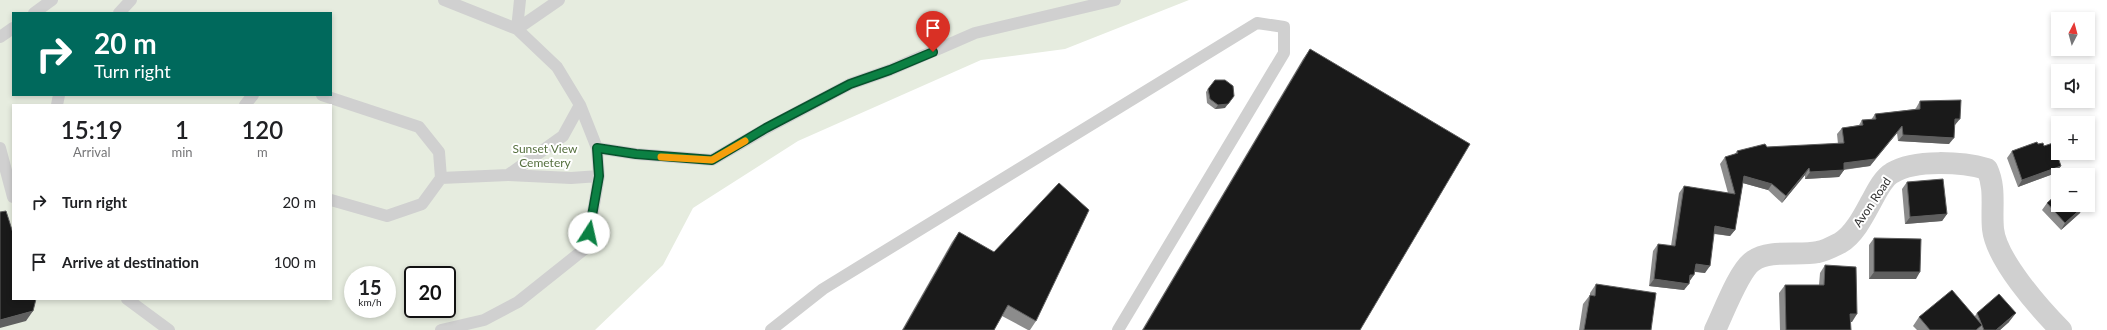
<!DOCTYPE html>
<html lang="en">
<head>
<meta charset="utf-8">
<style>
	:root { --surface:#fff; --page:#f6f6f6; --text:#202124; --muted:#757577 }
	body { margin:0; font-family:Lato,sans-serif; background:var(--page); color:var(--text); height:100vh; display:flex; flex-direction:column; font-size:15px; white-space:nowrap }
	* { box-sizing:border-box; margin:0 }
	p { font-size:13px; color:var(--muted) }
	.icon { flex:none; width:22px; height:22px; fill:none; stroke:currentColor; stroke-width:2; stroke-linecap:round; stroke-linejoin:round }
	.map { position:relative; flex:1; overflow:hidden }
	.panel { position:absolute; left:12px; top:104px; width:320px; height:196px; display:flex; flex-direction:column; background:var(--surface); border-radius:0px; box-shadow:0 2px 6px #0003 }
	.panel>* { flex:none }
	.guide { position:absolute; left:12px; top:12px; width:320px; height:84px; border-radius:0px; box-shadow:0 2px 6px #0003; background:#00695c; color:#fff; overflow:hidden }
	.needle { width:26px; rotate:6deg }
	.fabs { position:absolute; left:2051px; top:12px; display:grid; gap:8px }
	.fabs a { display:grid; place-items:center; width:44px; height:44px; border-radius:0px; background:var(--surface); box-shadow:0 2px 6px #0003; font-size:20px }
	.speed { position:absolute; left:344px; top:266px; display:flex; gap:8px; font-size:20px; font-weight:700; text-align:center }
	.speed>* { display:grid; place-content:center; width:52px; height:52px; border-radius:50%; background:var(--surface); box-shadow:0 2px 6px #0003; line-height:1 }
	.speed small { font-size:10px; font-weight:400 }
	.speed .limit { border:2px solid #111; border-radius:6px; background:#fff; color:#111 }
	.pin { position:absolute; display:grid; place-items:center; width:34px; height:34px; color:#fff; margin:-41px -17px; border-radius:50% 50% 50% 0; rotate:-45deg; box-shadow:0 0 4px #0007 }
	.pin .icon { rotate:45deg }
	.me { position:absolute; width:44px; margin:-22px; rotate:10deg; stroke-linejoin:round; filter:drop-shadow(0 0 3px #0008) }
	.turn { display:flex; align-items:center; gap:14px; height:84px; padding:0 16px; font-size:18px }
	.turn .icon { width:52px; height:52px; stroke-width:2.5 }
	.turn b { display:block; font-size:28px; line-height:34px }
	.eta { display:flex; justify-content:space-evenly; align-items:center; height:68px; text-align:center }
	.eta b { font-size:24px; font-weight:600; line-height:28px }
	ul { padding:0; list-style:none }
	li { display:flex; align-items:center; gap:12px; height:60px; padding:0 16px }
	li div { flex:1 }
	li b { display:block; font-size:15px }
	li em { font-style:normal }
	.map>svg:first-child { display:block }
	.green { fill:#e6ecdf; fill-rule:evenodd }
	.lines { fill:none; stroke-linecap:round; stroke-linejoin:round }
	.service { stroke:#d0d0d0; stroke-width:12 }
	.minor { stroke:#d0d0d0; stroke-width:22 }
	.wall { fill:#8c8c8c }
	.shaded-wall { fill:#5f5f5f }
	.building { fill:#1a1a1a; stroke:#5f5f5f }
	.route-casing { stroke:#07532c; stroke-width:10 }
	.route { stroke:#0b8043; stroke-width:7 }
	.slow { stroke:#f59e0b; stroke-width:7 }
	.labels { text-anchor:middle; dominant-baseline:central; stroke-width:4; stroke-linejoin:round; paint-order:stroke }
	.park-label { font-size:12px; fill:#56703f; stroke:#fff }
	.street-label { font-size:12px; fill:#333; stroke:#fff }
</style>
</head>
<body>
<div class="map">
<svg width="2107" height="330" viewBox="0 0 2107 330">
	<rect width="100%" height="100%" fill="#fff"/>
	<path class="green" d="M0,0H1189L1065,49L981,60L798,141L693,208L663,265L595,330H0ZM13,13H331V95H13ZM13,105H331V299H13ZM353,275H387V309H353ZM413,275H447V309H413Z"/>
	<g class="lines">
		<path class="service" d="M34,13L52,0
			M119,13L131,0
			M517,29L559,0
			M517,29L520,0
			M0,37L13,28
			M322,95L419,127L439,152L441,178L422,204L387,216L331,200
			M57,105L59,95
			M245,105L253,95
			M0,148L13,197
			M597,148L636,154L712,160L767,128L850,84L890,70L975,33L1115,0
			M508,175L571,178L599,176
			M441,178L508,175L563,136L580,105
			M127,299L169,330
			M441,330L484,320L518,302L587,247L599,176L597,148L580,105L557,67L517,29L444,0
			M771,330L823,289L1257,23L1284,27V53L1118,330"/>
		<path class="minor" d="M1715,330C1723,314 1739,270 1753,261C1770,249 1799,256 1818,252C1825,251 1834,246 1840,243C1854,235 1864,215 1871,202C1876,193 1883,178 1892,173C1915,159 1962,162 1987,169C1996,188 1991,208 1993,229C1996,259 2039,308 2061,330"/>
	</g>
	<path class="wall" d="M1310,49L1360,330H1142L1303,59Z
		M1208,89L1225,108L1215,109L1207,103L1206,92Z
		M1920,101L1955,125H1954L1949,144L1898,141L1897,133L1870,166L1844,170L1839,177L1805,179V175L1782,203L1768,190L1743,183L1735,230L1730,236L1714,234L1705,273L1695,272L1684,290L1649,286L1653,251L1658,244L1671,246L1679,193L1684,186L1728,193L1720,164L1725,157L1735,154L1737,151L1767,147L1838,144L1837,134L1842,128L1859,125L1862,120H1871L1875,114L1915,109L1916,108Z
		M2038,144L2044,146L2056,173L2018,187L2007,158L2012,151Z
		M1907,182L1947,214L1942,221L1905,224L1902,189Z
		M2047,203L2080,213L2061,230L2042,210Z
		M959,232L1036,321L1030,330H1028L1002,316L994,330H902L952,242Z
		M1874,238L1916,279H1869V245Z
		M1825,265L1852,322H1850L1851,330H1780L1779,293L1785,285H1819L1820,273Z
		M1596,284L1651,330H1579L1583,304L1590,295V293Z
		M1977,313L2009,322L2000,330H1917L1913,326L1919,317L1975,316Z"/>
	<path class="shaded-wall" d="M1234,96L1225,108L1215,109L1218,105Z
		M1955,119H1960L1955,125H1950Z
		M1902,126L1897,133L1870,166L1839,170L1844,163Z
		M1903,135L1954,138L1949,144L1898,141Z
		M2061,166L2056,173L2018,187L2022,180Z
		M1809,168L1805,175L1782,203L1786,196Z
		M1844,170L1839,177L1805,179L1810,172Z
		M1744,176L1772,184L1768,190L1739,182Z
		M2084,206L2080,213L2061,230L2065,223Z
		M1947,214L1942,221L1905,224L1910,217Z
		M1715,226L1735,230L1730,236L1710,233Z
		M1696,264L1710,266L1705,273L1691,271Z
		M1874,272H1920L1916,279H1869Z
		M1690,275H1694L1689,282Z
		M1654,279L1689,284L1684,290L1649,286Z
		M33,311L26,321L0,328V320Z
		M2016,313L2009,322L2000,330H1996Z
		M1850,314H1857L1852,322H1845Z"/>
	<path class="building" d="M1310,49L1470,144L1360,330H1143Z
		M1215,80H1225L1233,86L1234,96L1228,104L1218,105L1210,99L1208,89Z
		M1961,100L1960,119H1955L1954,138L1903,135L1902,126L1875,159L1844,163V170L1810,172L1809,168L1786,196L1772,184L1744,176L1735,230L1715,226L1710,266L1696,264L1694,275H1690L1689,284L1654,279L1658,244L1675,246L1684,186L1735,194L1725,157L1738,153L1737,151L1765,144L1767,147L1844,143L1842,128L1863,125L1862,120L1876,119L1875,114L1920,109V101Z
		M2037,142L2038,144L2043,143L2044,146L2053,143L2061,166L2022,180L2012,151Z
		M1943,179L1947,214L1910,217L1907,182Z
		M1059,183L1089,210L1036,321L1008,305L994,330H903L959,232L994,252Z
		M2058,193V205H2084V206L2065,223L2047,203Z
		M6,211L13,233V299H36L33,311L0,320V212Z
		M1874,238L1921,239L1920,272H1874Z
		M1825,265L1856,267L1857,314H1850L1851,330H1786L1785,285H1824Z
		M1596,284L1656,293L1651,330H1584L1590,295L1595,296Z
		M1952,290L1982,325L1976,330H1930L1919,317Z
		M1999,294L2016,313L1996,330H1984L1977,313Z"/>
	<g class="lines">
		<g class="route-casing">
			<path id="route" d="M589,233L599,176L597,148L636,154L712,160L766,128L850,84L890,70L933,52"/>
		</g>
		<use href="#route" class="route"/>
		<path class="slow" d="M661,157L712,160L745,141"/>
	</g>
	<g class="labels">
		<g class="park-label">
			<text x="545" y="148">Sunset View<tspan x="545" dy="14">Cemetery</tspan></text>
		</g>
		<g class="street-label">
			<text transform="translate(1872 202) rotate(-56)">Avon Road</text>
		</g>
	</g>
</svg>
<div class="fabs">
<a><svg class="needle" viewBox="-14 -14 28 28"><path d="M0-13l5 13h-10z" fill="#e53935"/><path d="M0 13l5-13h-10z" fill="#757577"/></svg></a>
<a><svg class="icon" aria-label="sound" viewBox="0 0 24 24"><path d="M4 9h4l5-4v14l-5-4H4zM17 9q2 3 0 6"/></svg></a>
<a>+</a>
<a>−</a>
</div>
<div class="speed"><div>15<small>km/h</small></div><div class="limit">20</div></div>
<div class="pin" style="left:933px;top:52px;background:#d93025"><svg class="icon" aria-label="arrive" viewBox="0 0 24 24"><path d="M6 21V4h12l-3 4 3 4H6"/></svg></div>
<svg class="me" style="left:589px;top:233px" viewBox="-20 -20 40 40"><circle r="19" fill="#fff"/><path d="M0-13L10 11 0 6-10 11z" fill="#0b8043"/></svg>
<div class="guide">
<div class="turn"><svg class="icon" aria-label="right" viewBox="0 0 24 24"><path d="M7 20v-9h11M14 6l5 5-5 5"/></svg><div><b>20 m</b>Turn right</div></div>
</div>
<section class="panel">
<div class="eta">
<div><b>15:19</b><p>Arrival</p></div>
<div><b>1</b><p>min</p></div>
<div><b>120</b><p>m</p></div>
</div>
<ul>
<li><svg class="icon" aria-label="right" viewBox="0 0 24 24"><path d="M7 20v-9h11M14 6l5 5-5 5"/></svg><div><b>Turn right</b></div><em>20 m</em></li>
<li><svg class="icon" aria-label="arrive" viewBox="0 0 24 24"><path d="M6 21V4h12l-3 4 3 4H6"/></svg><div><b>Arrive at destination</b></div><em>100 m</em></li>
</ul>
</section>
</div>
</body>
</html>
